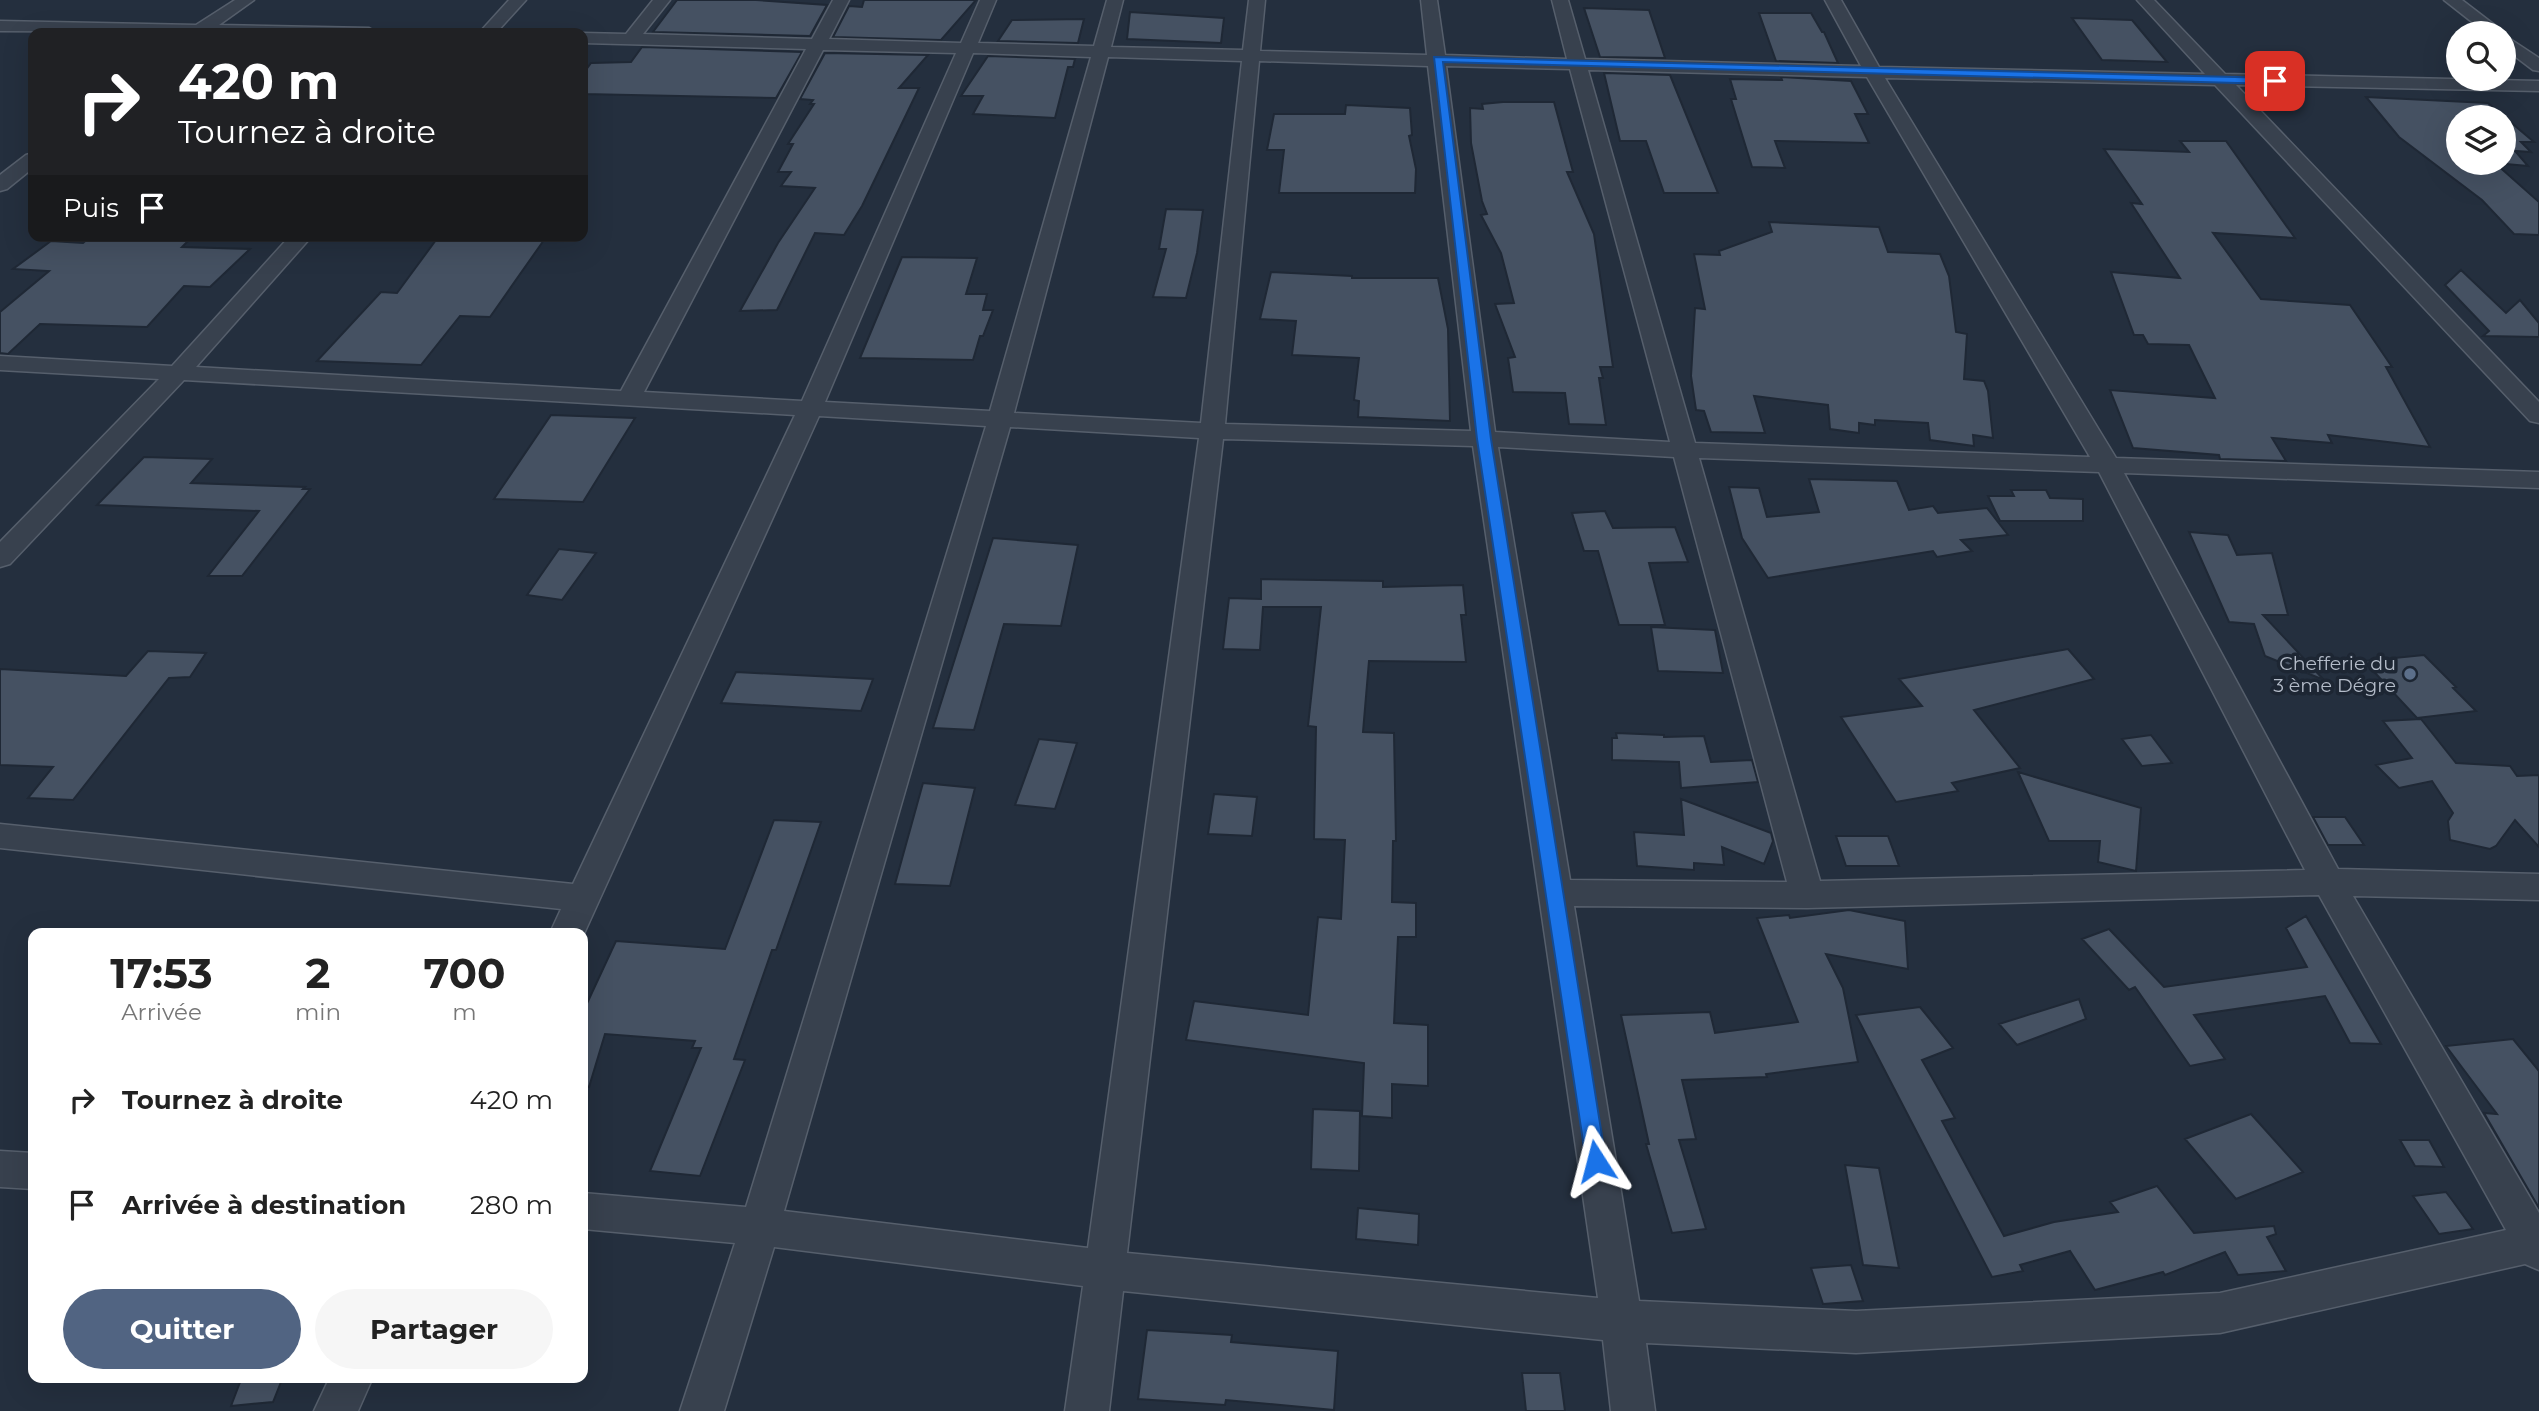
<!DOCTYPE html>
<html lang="fr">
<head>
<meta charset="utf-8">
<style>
	:root { --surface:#fff; --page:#f6f6f6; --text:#222; --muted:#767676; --accent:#516482 }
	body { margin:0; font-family:Montserrat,sans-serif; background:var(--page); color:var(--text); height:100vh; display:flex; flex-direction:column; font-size:26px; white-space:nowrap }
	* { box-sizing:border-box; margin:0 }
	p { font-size:23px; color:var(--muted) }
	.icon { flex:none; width:38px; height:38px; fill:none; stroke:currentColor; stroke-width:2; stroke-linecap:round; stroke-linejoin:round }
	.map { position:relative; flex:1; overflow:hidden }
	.panel { position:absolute; left:28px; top:928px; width:560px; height:455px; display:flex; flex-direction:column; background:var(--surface); border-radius:14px; box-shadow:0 7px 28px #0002 }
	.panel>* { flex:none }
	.guide { position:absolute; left:28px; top:28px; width:560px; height:214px; border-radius:14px; box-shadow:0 7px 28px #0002; background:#202124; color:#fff; overflow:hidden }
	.fabs { position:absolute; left:2446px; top:21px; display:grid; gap:14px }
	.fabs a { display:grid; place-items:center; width:70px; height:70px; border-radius:50%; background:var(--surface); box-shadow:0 7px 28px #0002; font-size:35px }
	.pin { position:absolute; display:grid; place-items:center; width:60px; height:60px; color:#fff; margin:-30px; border-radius:14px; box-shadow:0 4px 10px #0006 }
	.me { position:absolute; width:77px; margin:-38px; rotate:351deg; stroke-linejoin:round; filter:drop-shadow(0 0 5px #0008) }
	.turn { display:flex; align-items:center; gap:24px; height:147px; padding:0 35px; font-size:32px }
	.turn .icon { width:91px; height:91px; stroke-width:2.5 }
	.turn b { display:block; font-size:49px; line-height:60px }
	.then { display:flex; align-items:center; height:66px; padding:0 35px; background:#0003; gap:14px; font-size:26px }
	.eta { display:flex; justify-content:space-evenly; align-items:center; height:119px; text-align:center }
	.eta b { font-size:42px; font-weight:700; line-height:49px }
	.cta { display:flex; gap:14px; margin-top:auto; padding:14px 35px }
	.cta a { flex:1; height:80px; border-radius:42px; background:var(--accent); color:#fff; font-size:28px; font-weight:700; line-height:80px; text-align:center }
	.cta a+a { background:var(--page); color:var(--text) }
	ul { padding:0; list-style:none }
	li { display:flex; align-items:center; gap:21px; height:105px; padding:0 35px }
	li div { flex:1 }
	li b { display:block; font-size:26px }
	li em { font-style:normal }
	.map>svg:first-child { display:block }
	.building { fill:#455162; stroke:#1f2835; stroke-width:2; fill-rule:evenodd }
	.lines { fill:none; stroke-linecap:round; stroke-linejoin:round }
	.street-casing { stroke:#565f6c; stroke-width:3 }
	.street { fill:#38414e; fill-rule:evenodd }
	.route { fill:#1a73e8; stroke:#114b97; stroke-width:2 }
	.service-dot { fill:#5c6f8a; stroke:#1d2633; stroke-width:2.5 }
	.labels { text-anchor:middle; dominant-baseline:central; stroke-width:7; stroke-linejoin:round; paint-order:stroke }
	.poi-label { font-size:19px; fill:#b4bcc9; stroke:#1d2633; text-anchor:end }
</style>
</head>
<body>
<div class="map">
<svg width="2539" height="1411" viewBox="0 0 2539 1411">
	<rect width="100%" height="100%" fill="#242f3e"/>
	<path class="building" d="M677,0H756L827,5L810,36L653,32Z
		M864,0H976L941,40L833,37L849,6L862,7Z
		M1584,8L1649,10L1665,58L1600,57Z
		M1130,12L1224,18L1221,43L1127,39Z
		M1759,13H1811L1822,32H1824L1838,63L1776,61Z
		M2072,18L2132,20L2167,62L2102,60Z
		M1084,19L1078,43L998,41L1012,20Z
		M642,47L802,52L776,98L583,94V74L591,63L631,62Z
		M825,53L928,55L899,88H919L862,206L844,235L815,233L777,310L740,311L778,243L815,188L781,186L791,172H778L793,144H788L814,104H810L813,100L800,99Z
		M988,56L1075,59L1073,67H1068L1055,118L973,114L983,96H961Z
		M1604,73L1670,75L1718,193H1664L1646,141H1620Z
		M1781,77L1851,81L1868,114H1855L1869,143L1775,141L1785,168L1752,167L1731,99H1736L1730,79L1782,80Z
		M2366,97L2488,103L2534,142H2521L2531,152L2515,151L2528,166L2495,163L2539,202V235L2514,234L2482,200L2399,137ZM2459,117H2504V163H2459Z
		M1503,102H1554L1573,172H1567L1594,234L1613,367H1600L1603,378H1599L1606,425L1569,424L1565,393L1513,392L1508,358L1515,357L1495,304L1514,303L1501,253L1481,215L1487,214L1482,201L1471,143L1470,108L1483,109L1482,104Z
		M1346,105L1410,108L1412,135L1409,136L1416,169L1415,193H1279L1284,150H1267L1274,114H1345Z
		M2180,141H2226L2295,238L2213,233L2261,299L2350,305L2392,367H2386L2430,447L2328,435L2332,443L2272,438L2286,461L2220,459L2219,455L2133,448L2110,390L2215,398L2189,345L2148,344L2143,335H2134L2111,272L2180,278L2131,203L2142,204L2104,149L2189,152Z
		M1166,209L1203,210L1197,253L1186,298L1153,297L1166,249H1159Z
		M1769,222L1879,227L1888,252L1940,254L1949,276L1956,332L1967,334L1964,379L1984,381L1988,391L1993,438L1973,435L1974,446L1930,440L1928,423L1875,420V425L1859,423V433L1830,429L1828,405L1754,396L1765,433L1711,432L1704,411L1696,410L1691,376L1695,308L1705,309L1694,254L1720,255L1719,251L1772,232Z
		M91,236H193L182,247L250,249L210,287L184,286L147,327L40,324L8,354L0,353V312L49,271L13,269L51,241L83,243Z
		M480,236L544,240L490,317L460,316L421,365L317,361L381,292L397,293L436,240L478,239Z
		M902,257L977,258L966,294H987L983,310H993L983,336H980L973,360L860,358Z
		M2461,270L2506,313L2520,300L2539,323V337L2483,336L2489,331L2445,285Z
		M1271,272L1352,276V278H1438L1448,329L1450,421L1358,417L1359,401L1354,400L1359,358L1292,355L1296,321L1260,319Z
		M551,415L635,418L583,502L494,499Z
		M144,457L212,459L191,483L305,487L303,489H310L242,576H208L259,511L97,505Z
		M1809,479L1897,481L1909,510L1933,506L1938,513L1987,508L2008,535L1961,540L1972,551L1937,557L1933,551L1768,578L1742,538L1729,487L1759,488L1767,517L1819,512Z
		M2011,490H2046L2050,498L2083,499V521H2000L1988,496H2014Z
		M1605,511L1613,528L1675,527L1688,562L1649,563L1665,625H1619L1598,551H1584L1572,513Z
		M2189,532L2228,535L2237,555L2272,553L2288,615H2263L2324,680L2265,656L2254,624L2229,622Z
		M993,538L1078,545L1061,626L1004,624L974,730L933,728Z
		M559,549L596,553L562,600L527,595Z
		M1261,579L1383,581V587L1463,585L1466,615H1461L1466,662L1369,661L1363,732L1394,733L1396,841H1393L1392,902L1416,903V937H1398L1394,1023L1428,1025V1086L1392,1084V1118L1362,1116L1364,1063L1186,1040L1194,1001L1308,1015L1318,917L1341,919L1345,840L1314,839L1316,727L1308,726L1321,607H1263L1260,650L1223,649L1229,598L1261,599Z
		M1651,627L1715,630L1723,673L1658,671Z
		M2068,649L2094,679L1974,710L2020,768L1952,783L1958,791L1896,802L1841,717L1922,706L1899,679Z
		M148,651L206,653L190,677L169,678L73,800L28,798L53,767L0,765V669L126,676Z
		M2424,655L2456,687L2453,688L2476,711L2417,718L2364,661Z
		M736,672L873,679L861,711L721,703Z
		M2421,719L2456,763L2510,766L2517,776L2539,775V847L2515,820L2496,846L2490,849L2450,840L2448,821L2453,813L2432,781L2399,788L2376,765L2412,758L2383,721Z
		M1616,733L1664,735V737L1704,736L1711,762L1752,760L1758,782L1681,788L1679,762L1612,760V738H1617Z
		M2151,735L2172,763L2142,766L2122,739Z
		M1039,739L1077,743L1055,809L1015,805Z
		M2018,772L2141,808L2136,871L2098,862L2100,841H2049Z
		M923,783L975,788L950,886L895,884Z
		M1214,794L1257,797L1252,836L1208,834Z
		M1681,799L1771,833L1773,841L1764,864L1722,847L1724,865L1694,863V870L1637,866L1634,832L1684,835Z
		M2313,817H2345L2364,845H2328Z
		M774,820L821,822L776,950H772L734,1059L745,1060L700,1176L650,1171L701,1048H692L695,1041L605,1034L589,1087L583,1086V1012L616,941L725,949Z
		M1836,836H1888L1899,866H1846Z
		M1849,910L1905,921L1908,969L1826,954L1843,988L1858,1062L1766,1074L1767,1077L1682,1080L1696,1139L1679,1140L1706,1229L1672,1233L1646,1144H1649L1621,1015L1710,1012L1715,1033L1798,1022L1757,918L1789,915L1790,918Z
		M2306,916L2381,1044L2350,1043L2325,996L2194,1015L2225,1059L2190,1066L2135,987L2129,990L2082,939L2109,929L2164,987L2307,967L2286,928Z
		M2079,999L2086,1019L2017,1045L1999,1024Z
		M1920,1007L1953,1048L1922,1060L1955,1118L1942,1121L2004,1236L2054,1222L2118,1212L2110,1202L2157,1186L2194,1233L2274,1226L2276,1234L2267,1237L2286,1271L2238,1275L2225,1252L2165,1275L2163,1272L2095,1290L2070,1251L2020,1265L2023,1271L1992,1277L1856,1015Z
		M2513,1039L2539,1071V1208L2484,1113L2497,1114L2446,1046Z
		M1313,1109L1360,1111L1359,1171L1311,1169Z
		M2251,1114L2303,1172L2236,1199L2185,1139Z
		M2400,1140H2429L2444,1167L2415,1166Z
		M1845,1165L1879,1168L1899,1268L1863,1265Z
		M2446,1192L2452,1200L2473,1229L2439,1234L2413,1196Z
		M1358,1208L1419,1214L1418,1245L1356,1239Z
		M1851,1265L1863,1301L1823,1304L1811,1268Z
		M1147,1330L1232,1335L1231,1342L1338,1351L1334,1410L1226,1400L1225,1405L1138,1399Z
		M1522,1373H1560L1565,1411H1526Z
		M242,1377H283L273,1402L231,1406Z"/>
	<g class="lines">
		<g class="street-casing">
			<path id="street" d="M235,0H254L219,25L369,28L378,33L0,31V21L196,25Z
				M509,0H526L496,33H479Z
				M653,0H670L643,34L812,39L833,0H849L829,39L961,43L980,0H996L978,43L1094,46L1107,0H1123L1111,47L1243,50L1249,0H1265L1260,51L1427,55L1421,0H1437L1445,55L1567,59L1552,0H1568L1585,59L1861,66L1825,0H1841L1879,67L2205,74L2137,0H2154L2225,74L2539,81V91L2236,85L2539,402V423L2530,421L2215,85L1885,78L2116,458L2539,472V488L2124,473L2338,869L2539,874V900L2353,896L2539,1213V1270L2525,1264L2220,1333L1856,1353L1646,1343L1655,1411H1611L1603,1340L1123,1291L1109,1411H1065L1083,1286L774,1247L724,1411H680L735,1243L583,1229V1193L746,1207L986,426L819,416L583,936V933H550L561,909L0,848V824L573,884L795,415L184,380L10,564L0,567V542L159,379L0,370V356L172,366L290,236H312L196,367L621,391L806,49L583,43V33L626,34ZM823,50L956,53L802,401L644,392ZM973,53L1091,57L990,411L825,402ZM1108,57L1242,61L1201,423L1014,413ZM1259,61L1428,66L1471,431L1225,424ZM1446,66L1570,69L1670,442L1495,432ZM1588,70L1867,77L2090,457L1695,443ZM1010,427L1199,438L1088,1248L784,1211ZM1223,439L1473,446L1598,1298L1127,1253ZM1498,447L1674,457L1787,882L1570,880ZM1699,458L2099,472L2305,870L1820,881ZM2319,895L2506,1230L2220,1293L1856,1311L1639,1301L1574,906L1807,908Z
				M2444,0H2462L2505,33H2486Z
				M2504,35L2539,58V71L2533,70L2504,48Z
				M33,153V168L7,189L0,191V175L26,155Z
				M0,1151L33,1153V1189L0,1187Z
				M330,1377H373L358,1411H314Z"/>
		</g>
		<use href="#street" class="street"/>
	</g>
	<path class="route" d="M1434,57L2275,78L2280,81L2275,84L1443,62L1491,439L1606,1161L1603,1167L1596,1170L1589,1167L1586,1161L1477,439Z"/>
	<circle class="service-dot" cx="2410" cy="674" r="7"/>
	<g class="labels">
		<g class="poi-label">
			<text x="2396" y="663">Chefferie du<tspan x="2396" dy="22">3 ème Dégre</tspan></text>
		</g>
	</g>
</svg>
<div class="fabs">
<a><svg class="icon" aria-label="search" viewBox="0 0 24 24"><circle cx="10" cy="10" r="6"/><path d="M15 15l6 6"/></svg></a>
<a><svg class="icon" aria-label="layers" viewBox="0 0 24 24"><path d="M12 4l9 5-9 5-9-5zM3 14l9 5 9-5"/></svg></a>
</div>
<div class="pin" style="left:2275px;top:81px;background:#d93025"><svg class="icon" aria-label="arrive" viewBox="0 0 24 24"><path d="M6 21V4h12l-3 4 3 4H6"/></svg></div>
<svg class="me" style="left:1596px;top:1161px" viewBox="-20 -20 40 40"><path d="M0-17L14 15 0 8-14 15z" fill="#1a73e8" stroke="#fff" stroke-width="4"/></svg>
<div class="guide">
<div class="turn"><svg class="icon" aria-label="right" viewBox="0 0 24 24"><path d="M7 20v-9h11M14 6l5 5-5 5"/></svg><div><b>420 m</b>Tournez à droite</div></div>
<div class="then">Puis<svg class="icon" aria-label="arrive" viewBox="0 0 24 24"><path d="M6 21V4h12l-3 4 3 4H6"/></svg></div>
</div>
<section class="panel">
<div class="eta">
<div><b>17:53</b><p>Arrivée</p></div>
<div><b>2</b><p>min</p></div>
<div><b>700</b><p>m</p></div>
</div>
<ul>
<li><svg class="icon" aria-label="right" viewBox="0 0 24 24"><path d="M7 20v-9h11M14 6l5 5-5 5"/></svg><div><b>Tournez à droite</b></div><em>420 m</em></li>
<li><svg class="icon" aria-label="arrive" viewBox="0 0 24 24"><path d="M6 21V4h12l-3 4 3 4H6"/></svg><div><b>Arrivée à destination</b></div><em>280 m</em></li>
</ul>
<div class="cta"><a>Quitter</a><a>Partager</a></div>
</section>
</div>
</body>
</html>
